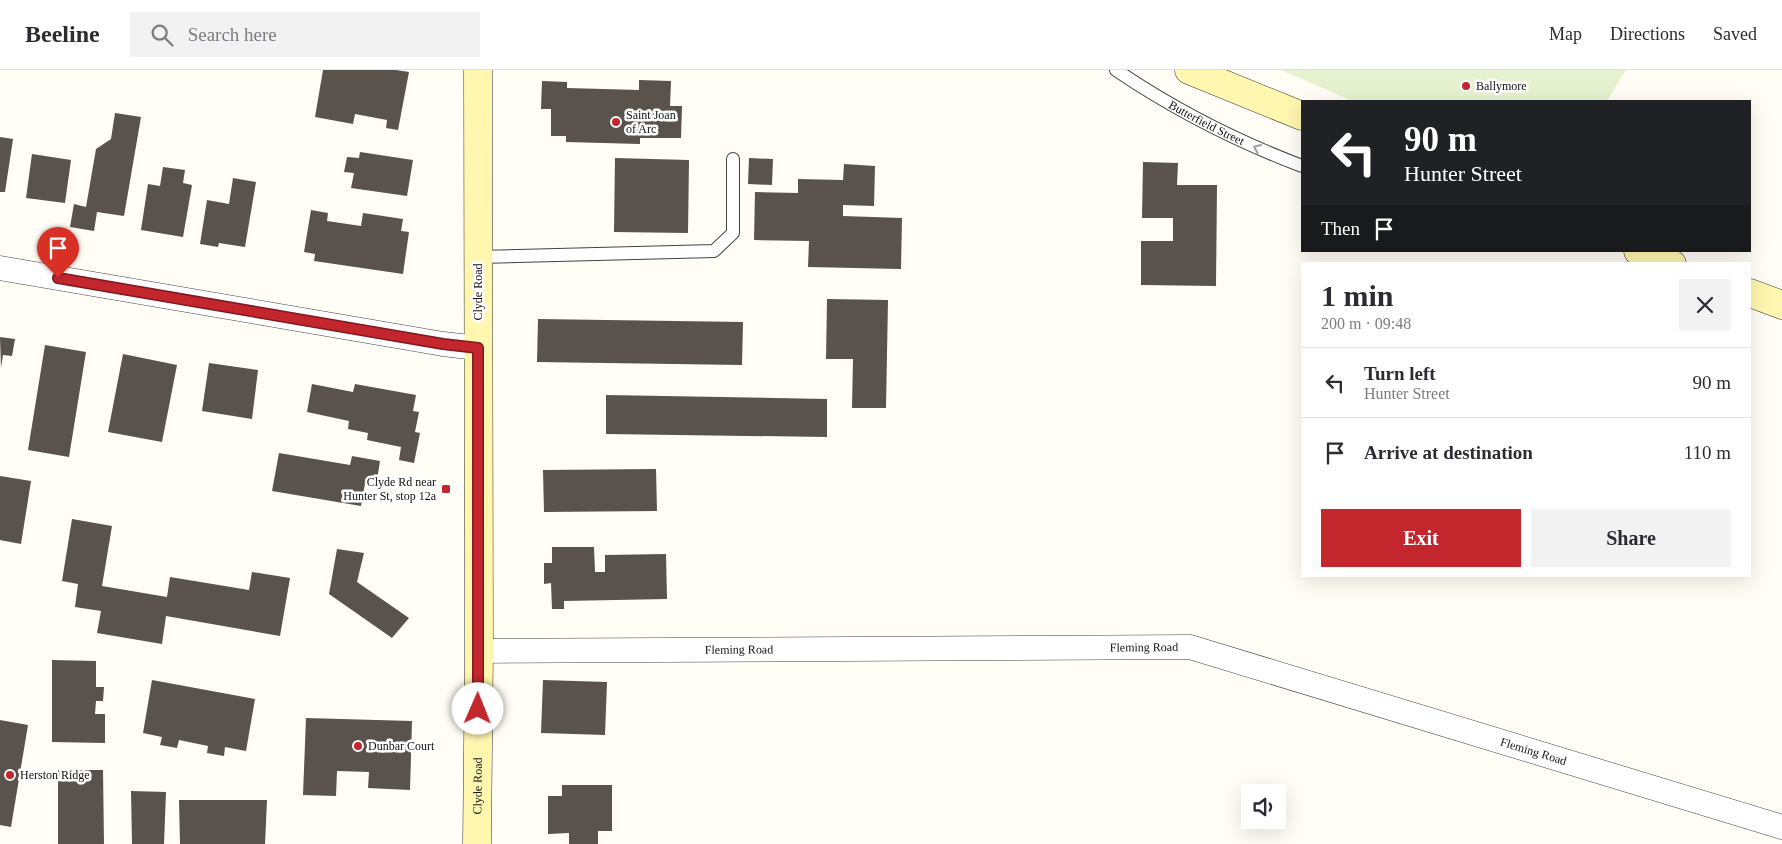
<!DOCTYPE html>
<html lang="en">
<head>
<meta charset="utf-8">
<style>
	:root { --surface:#fff; --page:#f2f2f3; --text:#2b2b33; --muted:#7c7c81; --line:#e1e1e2; --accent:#c4262e }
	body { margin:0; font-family:Georgia,serif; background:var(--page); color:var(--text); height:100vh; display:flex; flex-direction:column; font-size:19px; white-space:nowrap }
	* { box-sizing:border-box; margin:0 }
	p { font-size:16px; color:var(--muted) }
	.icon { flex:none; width:28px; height:28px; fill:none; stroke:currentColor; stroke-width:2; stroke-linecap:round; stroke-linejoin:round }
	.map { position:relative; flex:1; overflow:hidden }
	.details { position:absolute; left:1301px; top:192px; width:450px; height:315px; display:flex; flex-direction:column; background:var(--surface); border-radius:0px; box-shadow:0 5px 20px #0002 }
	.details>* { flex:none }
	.guide { position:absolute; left:1301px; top:30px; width:450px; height:152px; border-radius:0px; box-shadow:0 5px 20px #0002; background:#202124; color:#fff; overflow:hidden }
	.fabs { position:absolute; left:1241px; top:714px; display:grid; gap:10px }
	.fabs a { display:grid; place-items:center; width:45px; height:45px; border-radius:0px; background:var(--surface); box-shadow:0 5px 20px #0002; font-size:25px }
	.pin { position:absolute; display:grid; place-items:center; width:42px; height:42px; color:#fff; margin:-51px -21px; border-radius:50% 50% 50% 0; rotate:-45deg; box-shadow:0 0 5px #0007 }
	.pin .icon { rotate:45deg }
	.me { position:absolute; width:55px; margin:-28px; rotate:1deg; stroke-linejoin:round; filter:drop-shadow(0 0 4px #0008) }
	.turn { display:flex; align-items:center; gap:18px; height:105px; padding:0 20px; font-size:22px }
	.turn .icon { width:65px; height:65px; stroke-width:2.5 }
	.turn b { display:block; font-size:35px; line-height:42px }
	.then { display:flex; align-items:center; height:48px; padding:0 20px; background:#0003; gap:10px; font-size:19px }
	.round { display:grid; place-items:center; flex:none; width:52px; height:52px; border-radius:0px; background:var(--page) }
	.overview { display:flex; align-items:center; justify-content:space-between; height:85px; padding:0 20px }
	h1 { font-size:30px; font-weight:700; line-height:38px }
	.action { display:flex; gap:10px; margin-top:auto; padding:10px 20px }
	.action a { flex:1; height:58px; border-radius:0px; background:var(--accent); color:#fff; font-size:20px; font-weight:700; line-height:58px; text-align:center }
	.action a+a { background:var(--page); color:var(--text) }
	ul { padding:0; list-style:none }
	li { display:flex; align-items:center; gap:15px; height:70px; padding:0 20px; border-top:1px solid var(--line) }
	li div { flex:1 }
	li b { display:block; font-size:19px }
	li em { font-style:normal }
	header { display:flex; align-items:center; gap:30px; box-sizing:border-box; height:70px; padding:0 25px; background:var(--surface); border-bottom:1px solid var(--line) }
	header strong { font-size:24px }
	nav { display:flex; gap:28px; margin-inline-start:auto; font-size:18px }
	.search { width:350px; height:45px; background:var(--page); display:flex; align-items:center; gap:12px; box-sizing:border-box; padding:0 18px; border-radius:0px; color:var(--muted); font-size:19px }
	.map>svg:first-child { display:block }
	.pitch { fill:#e6f2cf }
	.building { fill:#5a524d }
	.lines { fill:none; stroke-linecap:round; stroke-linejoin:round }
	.lane-casing { stroke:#444; stroke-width:14 }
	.street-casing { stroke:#444; stroke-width:25 }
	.secondary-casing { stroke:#333; stroke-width:29 }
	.lane { stroke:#fff; stroke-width:12 }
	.street { stroke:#fff; stroke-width:24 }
	.secondary { stroke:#fff6b0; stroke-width:28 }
	.oneway { stroke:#a0a0a0 }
	.route-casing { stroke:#7f191e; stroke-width:12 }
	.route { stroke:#c4262e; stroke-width:9 }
	.poi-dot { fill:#c4262e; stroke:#fff; stroke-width:2 }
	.labels { text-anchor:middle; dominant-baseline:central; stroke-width:5; stroke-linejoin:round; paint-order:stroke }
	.poi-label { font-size:12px; fill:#111; stroke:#fff; text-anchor:start }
	.street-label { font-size:12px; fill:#111; stroke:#fff }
</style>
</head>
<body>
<header>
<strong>Beeline</strong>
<div class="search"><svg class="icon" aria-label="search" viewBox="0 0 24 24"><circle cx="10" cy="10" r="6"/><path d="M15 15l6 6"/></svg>Search here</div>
<nav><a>Map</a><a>Directions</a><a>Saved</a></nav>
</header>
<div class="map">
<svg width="1782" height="774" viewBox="0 0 1782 774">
	<rect width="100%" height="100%" fill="#fffdf5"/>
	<path class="pitch" d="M1281,0H1626L1607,31H1352Z"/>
	<path class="building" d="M323,0H396L409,2L398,60L386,58L387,50L355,44L353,54L315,47Z
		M639,10L671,11L670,36H682L681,68H640V74L566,72V66H551V39H541L542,11L567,12V18L639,20Z
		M115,43L141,47L124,146L97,142L94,161L70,157L74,134L86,137L96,79L111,69Z
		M0,67L13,69L5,122H0Z
		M360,82L413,90L407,126L351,118L354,103L344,102L347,87L359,88Z
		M32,84L71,90L65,133L26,128Z
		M615,88L689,90L688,163L614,162Z
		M749,88L773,89L772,115L748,114Z
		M1143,92L1178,93L1177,115H1217L1216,216L1141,215V171H1173V148H1142Z
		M844,94L875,96L874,136L843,135V146L902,148L901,199L808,197L809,171L754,170L755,122L798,123V109L843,110Z
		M163,97L185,100L183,113L192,115L183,167L141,160L148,114L160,116Z
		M233,108L256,112L245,177L219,173L218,177L200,174L207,130L229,134Z
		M311,140L328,143L327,151L361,156L363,143L403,149L401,161L409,162L403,204L314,191L315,184L304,182Z
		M827,229L888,230L886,338H852L853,289H826Z
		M538,249L743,252L742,295L537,292Z
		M0,267L15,269L12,286L3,285L1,298Z
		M45,275L86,282L69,387L28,380Z
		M123,284L177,295L162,372L108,362Z
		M209,293L258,300L252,349L202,341Z
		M312,314L353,322L355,314L416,325L413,341L419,342L415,362L420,363L414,393L399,390L401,377L367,370L368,363L348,359L349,351L307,342Z
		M606,325L827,329V367L606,364Z
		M279,383L350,395L352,386L380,391L377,410L366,408L361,436L272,421Z
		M656,399L657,441L544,442L543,400Z
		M0,406L31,411L21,474L0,470Z
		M72,449L112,456L102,516L167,527L170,507L249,520L252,502L290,508L280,566L166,546L162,574L97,563L101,541L75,537L78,514L62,511Z
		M552,477H594L595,502H605V485L666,484L667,529L564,531V539H552L551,513L544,514V493H552Z
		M337,479L364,483L357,512L409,548L392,568L329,524Z
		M52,590L96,591V617H104L103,631H96L95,644H105V673L52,672Z
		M152,610L255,629L246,681L225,677L224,686L207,683L208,676L179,670L177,678L160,675L162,667L143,663Z
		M543,610L607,612L605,665L541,663Z
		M306,648L412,651L410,720L368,718L369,702L337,701L336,726L303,725Z
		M0,650L28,655L11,757L0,755Z
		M58,700H103L104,774H58Z
		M562,715H612V761H598V774H569V763L548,764V726H562Z
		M131,721L166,722L164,774H132Z
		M179,730H267L265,774H180Z"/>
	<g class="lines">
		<g class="lane-casing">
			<g id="lane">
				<path id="s1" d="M1116,0C1175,40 1236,71 1302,96"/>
				<path d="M478,187L714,181L733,163V89"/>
			</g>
		</g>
		<g class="street-casing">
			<g id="street">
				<path d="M0,198L443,274L478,278"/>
				<path id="s2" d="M479,581L1190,577L1782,757"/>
			</g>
		</g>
		<g class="secondary-casing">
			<g id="secondary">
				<path d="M1189,0L1302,46"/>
				<path d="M1638,181L1672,194"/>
				<path d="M1750,223L1782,235"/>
				<path id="s3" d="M477,774L479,581L478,0"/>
			</g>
		</g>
		<use href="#lane" class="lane"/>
		<use href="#street" class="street"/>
		<use href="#secondary" class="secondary"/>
	</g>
	<defs><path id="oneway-chevron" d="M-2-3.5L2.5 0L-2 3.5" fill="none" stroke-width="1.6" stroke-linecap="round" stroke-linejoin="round" transform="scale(1.25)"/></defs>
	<use class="oneway" href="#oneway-chevron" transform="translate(1257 78) rotate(-157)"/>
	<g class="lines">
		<g class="route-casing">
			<path id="route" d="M58,208L443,274L478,278V639"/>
		</g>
		<use href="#route" class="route"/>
	</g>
	<g class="poi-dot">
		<circle cx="1466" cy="16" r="5"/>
		<circle cx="616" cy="52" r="5"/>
		<rect x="441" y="414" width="10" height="10" rx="2.5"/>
		<circle cx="358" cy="676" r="5"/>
		<circle cx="10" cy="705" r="5"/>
	</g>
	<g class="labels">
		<g class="poi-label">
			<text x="1476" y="16">Ballymore</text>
			<text x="626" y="45">Saint Joan<tspan x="626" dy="14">of Arc</tspan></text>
			<text x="436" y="412" text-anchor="end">Clyde Rd near<tspan x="436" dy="14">Hunter St, stop 12a</tspan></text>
			<text x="368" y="676">Dunbar Court</text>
			<text x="20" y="705">Herston Ridge</text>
		</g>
		<g class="street-label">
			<text stroke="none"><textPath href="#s1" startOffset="105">Butterfield Street</textPath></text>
			<text transform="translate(478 222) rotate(-90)">Clyde Road</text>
			<text stroke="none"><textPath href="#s2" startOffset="665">Fleming Road</textPath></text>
			<text stroke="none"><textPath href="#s2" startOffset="260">Fleming Road</textPath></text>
			<text stroke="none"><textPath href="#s2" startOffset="1070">Fleming Road</textPath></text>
			<text stroke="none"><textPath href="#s3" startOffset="58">Clyde Road</textPath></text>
		</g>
	</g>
</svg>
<div class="fabs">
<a><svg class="icon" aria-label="sound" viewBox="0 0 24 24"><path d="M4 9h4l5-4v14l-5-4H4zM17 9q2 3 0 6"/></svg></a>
</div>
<div class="pin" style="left:58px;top:208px;background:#d93025"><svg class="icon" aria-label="arrive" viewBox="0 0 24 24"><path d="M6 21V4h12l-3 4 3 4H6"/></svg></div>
<svg class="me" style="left:478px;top:639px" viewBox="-20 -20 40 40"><circle r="19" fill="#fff"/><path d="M0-13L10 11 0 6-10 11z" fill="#c4262e"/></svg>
<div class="guide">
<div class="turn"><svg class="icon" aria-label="left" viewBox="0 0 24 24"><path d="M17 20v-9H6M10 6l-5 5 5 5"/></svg><div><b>90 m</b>Hunter Street</div></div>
<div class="then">Then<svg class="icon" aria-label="arrive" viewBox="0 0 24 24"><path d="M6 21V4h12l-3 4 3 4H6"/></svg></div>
</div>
<section class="details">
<div class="overview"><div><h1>1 min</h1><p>200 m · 09:48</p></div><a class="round"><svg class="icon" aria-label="close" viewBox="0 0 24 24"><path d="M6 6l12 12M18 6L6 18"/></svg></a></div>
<ul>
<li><svg class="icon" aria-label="left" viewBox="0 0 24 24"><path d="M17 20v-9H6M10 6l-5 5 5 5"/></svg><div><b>Turn left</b><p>Hunter Street</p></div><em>90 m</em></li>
<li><svg class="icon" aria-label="arrive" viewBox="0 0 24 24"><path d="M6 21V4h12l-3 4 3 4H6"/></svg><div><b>Arrive at destination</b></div><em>110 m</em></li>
</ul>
<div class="action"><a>Exit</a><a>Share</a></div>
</section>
</div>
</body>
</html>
